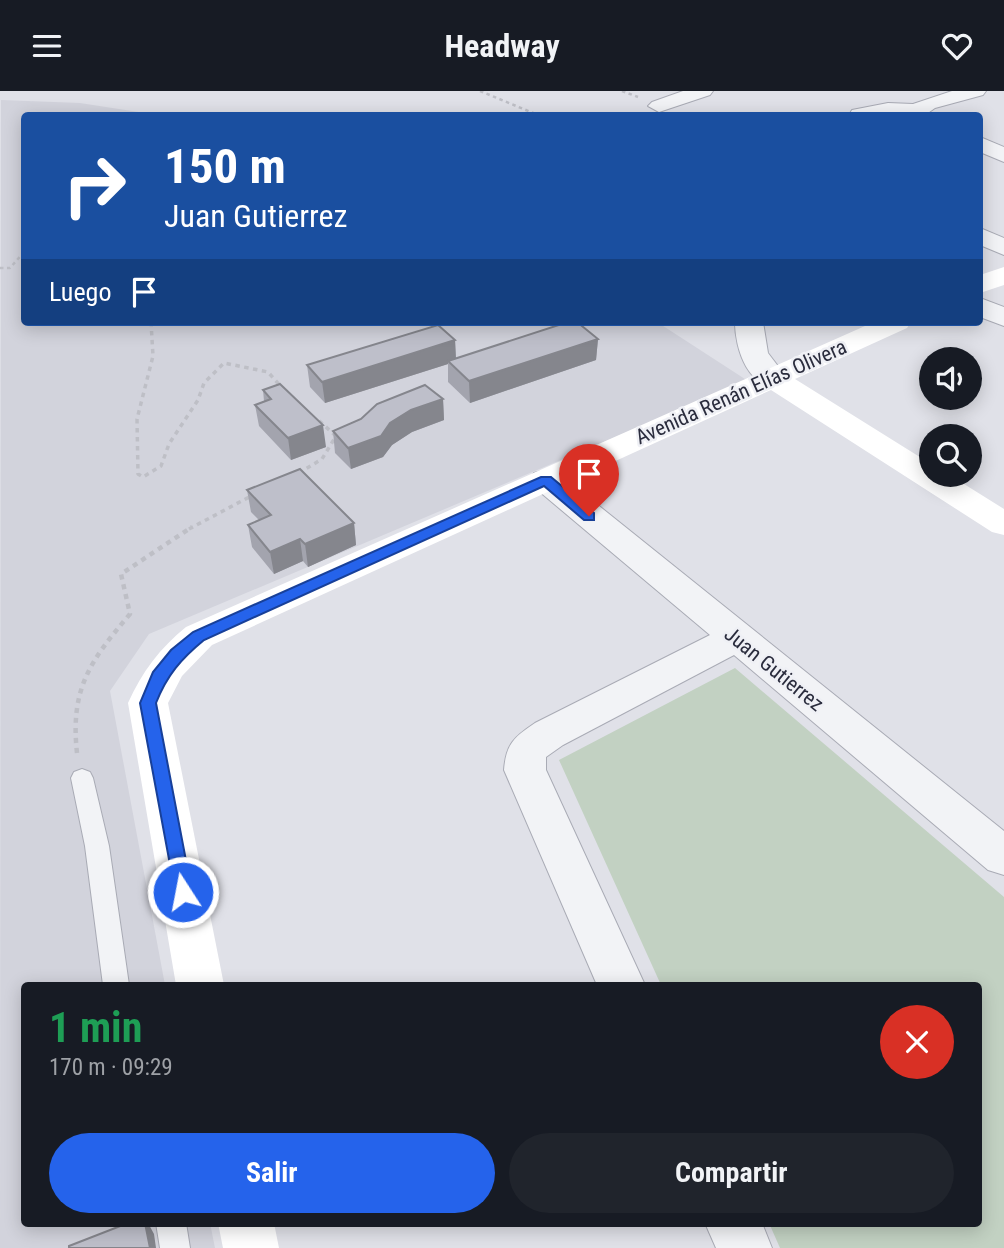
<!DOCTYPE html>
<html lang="es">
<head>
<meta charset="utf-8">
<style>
	:root { --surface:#171b24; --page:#20242c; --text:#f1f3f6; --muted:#9ea1a6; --accent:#2563eb }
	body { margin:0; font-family:"Roboto Condensed",sans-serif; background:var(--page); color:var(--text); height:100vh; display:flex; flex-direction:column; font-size:26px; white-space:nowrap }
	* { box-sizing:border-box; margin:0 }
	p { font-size:23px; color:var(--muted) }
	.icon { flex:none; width:38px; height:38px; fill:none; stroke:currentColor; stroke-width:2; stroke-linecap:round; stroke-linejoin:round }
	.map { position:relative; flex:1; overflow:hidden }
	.panel { position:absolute; left:21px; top:891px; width:961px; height:245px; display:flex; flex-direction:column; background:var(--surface); border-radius:7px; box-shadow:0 4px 18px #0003 }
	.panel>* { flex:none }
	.top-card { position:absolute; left:21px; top:21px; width:962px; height:214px; border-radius:7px; box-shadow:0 4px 18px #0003; background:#1a4fa0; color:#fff; overflow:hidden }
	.controls { position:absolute; left:919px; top:256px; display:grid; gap:14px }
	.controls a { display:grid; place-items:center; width:63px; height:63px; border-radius:50%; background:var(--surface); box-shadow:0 4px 18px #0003; font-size:35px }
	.pin { position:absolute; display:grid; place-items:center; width:60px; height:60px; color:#fff; margin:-72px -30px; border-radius:50% 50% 50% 0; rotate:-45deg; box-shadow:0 0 7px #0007 }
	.pin .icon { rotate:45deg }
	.me { position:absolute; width:77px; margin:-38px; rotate:349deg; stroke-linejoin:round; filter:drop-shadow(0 0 5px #0008) }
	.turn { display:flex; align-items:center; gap:24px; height:147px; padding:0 28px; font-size:32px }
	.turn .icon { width:91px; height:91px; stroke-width:2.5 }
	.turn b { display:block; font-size:49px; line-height:60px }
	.then { display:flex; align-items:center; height:66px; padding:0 28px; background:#0003; gap:14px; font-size:26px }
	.round { display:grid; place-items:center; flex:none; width:74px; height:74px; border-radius:37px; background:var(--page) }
	.summary { display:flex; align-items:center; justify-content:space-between; height:119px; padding:0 28px }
	h1 { font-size:42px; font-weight:700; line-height:52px; color:#1e9e55 }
	.button { display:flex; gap:14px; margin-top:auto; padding:14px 28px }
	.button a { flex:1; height:80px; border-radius:42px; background:var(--accent); color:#fff; font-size:28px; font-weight:700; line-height:80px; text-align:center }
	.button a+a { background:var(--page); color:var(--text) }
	header { display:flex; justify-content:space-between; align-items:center; height:91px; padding:0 28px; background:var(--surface); font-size:32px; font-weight:700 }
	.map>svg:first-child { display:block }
	.built { fill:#d2d3dc }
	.green { fill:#c2d1c2 }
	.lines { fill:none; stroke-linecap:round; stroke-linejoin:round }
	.lane-casing { stroke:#a9abb5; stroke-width:2 }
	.street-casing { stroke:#a9abb5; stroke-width:2 }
	.path-far2 { stroke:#bebfc6; stroke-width:2.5; stroke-dasharray:3.5 3.5; stroke-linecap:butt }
	.path-far1 { stroke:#bebfc6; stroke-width:3.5; stroke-dasharray:4.5 4.5; stroke-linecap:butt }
	.path { stroke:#bebfc6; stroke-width:4.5; stroke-dasharray:5 5; stroke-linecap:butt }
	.lane { fill:#f2f3f6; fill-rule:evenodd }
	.street { fill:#f2f3f6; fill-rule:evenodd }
	.secondary { fill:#fff; fill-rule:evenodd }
	.wall { fill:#a3a4ae }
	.shaded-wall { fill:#85868d }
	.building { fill:#bebfca; stroke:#85868d; stroke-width:2 }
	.route { fill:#2563eb; stroke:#184099; stroke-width:2 }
	.labels { text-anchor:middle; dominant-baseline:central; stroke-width:5; stroke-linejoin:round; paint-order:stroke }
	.street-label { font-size:21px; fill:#2a2c3d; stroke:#eff0f5 }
</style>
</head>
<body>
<header><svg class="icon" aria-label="menu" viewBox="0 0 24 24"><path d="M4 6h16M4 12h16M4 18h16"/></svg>Headway<svg class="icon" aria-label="heart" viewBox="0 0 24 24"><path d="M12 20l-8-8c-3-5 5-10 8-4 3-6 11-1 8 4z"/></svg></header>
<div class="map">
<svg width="1004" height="1157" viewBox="0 0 1004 1157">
	<rect width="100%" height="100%" fill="#e0e1e8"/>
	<path class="built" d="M1,9L80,12L158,24H24V231H657L748,290L149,543L110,600L165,894H24V1132H210L215,1157H0Z"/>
	<path class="green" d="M735,577L1004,806V1157H780L769,1132H978V894H661L559,669Z"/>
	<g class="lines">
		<g class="lane-casing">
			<path id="lane" d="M82,678L90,681L93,687L109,755L129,894H103L85,755L71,687L74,681Z
				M156,1132H186L190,1157H160Z"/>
		</g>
		<g class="street-casing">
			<path id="street" d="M683,0H713L710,4L659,21L648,15L652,11Z
				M952,0H986L983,4L935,17L925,24H849L852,19L888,12L913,13Z
				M980,46L1004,56V71L980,61Z
				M980,137L1004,147V164L980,154Z
				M980,207L1004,216V235L980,226Z
				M735,231H763L768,262L787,287L782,293C749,302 735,258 735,231Z
				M546,379L558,382L1004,740V784L988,779L734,564L563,654L546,666V679L645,894H597L504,679C506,653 514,646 535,632L710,544L534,396L530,389L534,382Z
				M705,1132H762L772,1157H716Z"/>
		</g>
		<path class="path-far2" d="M480,0L538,24
			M622,0L638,6
			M0,177H10L24,161"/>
		<path class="path-far1" d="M151,231L153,265L137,328L138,383L143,386L161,375L169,353L198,309L204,292L224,272L268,281L283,298
			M299,382L322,368L336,345L316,327
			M189,438L253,404"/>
		<path class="path" d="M77,662C70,598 90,570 130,523L121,483L192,436"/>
		<use href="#lane" class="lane"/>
		<use href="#street" class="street"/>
		<path class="secondary" d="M1004,176V194L980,202V184Z
			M874,231H911L907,237L795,288L931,373V383H948L1004,418V444L992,441L771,299L212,554L182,585L168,612L224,894H176L128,612C142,581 160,557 186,536Z
			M218,1132H274L279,1157H223Z"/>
	</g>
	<path class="wall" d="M598,248L596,269L470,312L448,291V273L325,312L310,296L307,274L455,249L456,267Z
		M263,299L326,356L291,369L259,335L255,314L264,310Z
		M443,308L444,329L412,341L392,354L383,366L351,378L335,362L333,340Z
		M247,399L354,432L356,454L308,476L303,470L274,483L252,456L248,434L259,429L251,421Z"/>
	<path class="shaded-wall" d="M598,248L596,269L470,312L469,290Z
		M455,249L456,270H448V273L325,312L322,291Z
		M443,308L444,329L412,341L392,354L383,366L351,378L348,357L411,319Z
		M323,334L326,356L291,369L288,347Z
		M354,432L356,454L308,476L305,453Z
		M300,448L303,470L274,483L270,461Z
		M145,1132H148L154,1143L156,1157H150Z"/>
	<path class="building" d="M568,231H577L598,248L469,290L448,270Z
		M438,234L455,249L322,291L307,274Z
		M280,293L323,334L288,347L255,314L271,308L263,299Z
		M425,294L443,308L411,319L390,332L381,345L348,357L333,340L361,328L377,313Z
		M300,378L354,432L305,453L300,448L270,461L248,434L271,424L247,399Z
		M128,1132H145L150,1157H69V1155Z"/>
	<path class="route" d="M541,386H551L594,422V429H584L544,395L204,549C181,568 167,584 156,612L192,801L189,806H176L140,612L153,581L171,559L193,541Z"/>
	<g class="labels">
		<g class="street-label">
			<text transform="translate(741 301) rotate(-24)">Avenida Renán Elías Olivera</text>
			<text transform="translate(774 578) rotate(39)">Juan Gutierrez</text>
		</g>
	</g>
</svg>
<div class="controls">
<a><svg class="icon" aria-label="sound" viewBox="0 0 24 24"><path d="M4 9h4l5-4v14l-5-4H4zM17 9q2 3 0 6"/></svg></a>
<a><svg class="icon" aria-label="search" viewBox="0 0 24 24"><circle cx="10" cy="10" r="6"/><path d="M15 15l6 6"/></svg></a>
</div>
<div class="pin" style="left:589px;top:425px;background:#d93025"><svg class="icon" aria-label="arrive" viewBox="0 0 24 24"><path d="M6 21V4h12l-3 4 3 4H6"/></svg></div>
<svg class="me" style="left:183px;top:801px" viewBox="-20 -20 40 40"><circle r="17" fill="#2563eb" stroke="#fff" stroke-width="3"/><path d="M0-11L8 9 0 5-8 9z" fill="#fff"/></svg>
<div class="top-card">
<div class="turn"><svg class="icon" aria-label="right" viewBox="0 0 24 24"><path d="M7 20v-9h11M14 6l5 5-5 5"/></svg><div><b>150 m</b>Juan Gutierrez</div></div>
<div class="then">Luego<svg class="icon" aria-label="arrive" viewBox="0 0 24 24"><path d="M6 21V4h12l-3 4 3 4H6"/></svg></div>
</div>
<section class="panel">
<div class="summary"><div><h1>1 min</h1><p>170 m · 09:29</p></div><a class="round" style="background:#d93025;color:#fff"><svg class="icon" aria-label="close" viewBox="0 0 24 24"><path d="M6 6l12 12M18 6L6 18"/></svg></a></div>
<div class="button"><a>Salir</a><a>Compartir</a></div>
</section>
</div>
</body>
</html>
